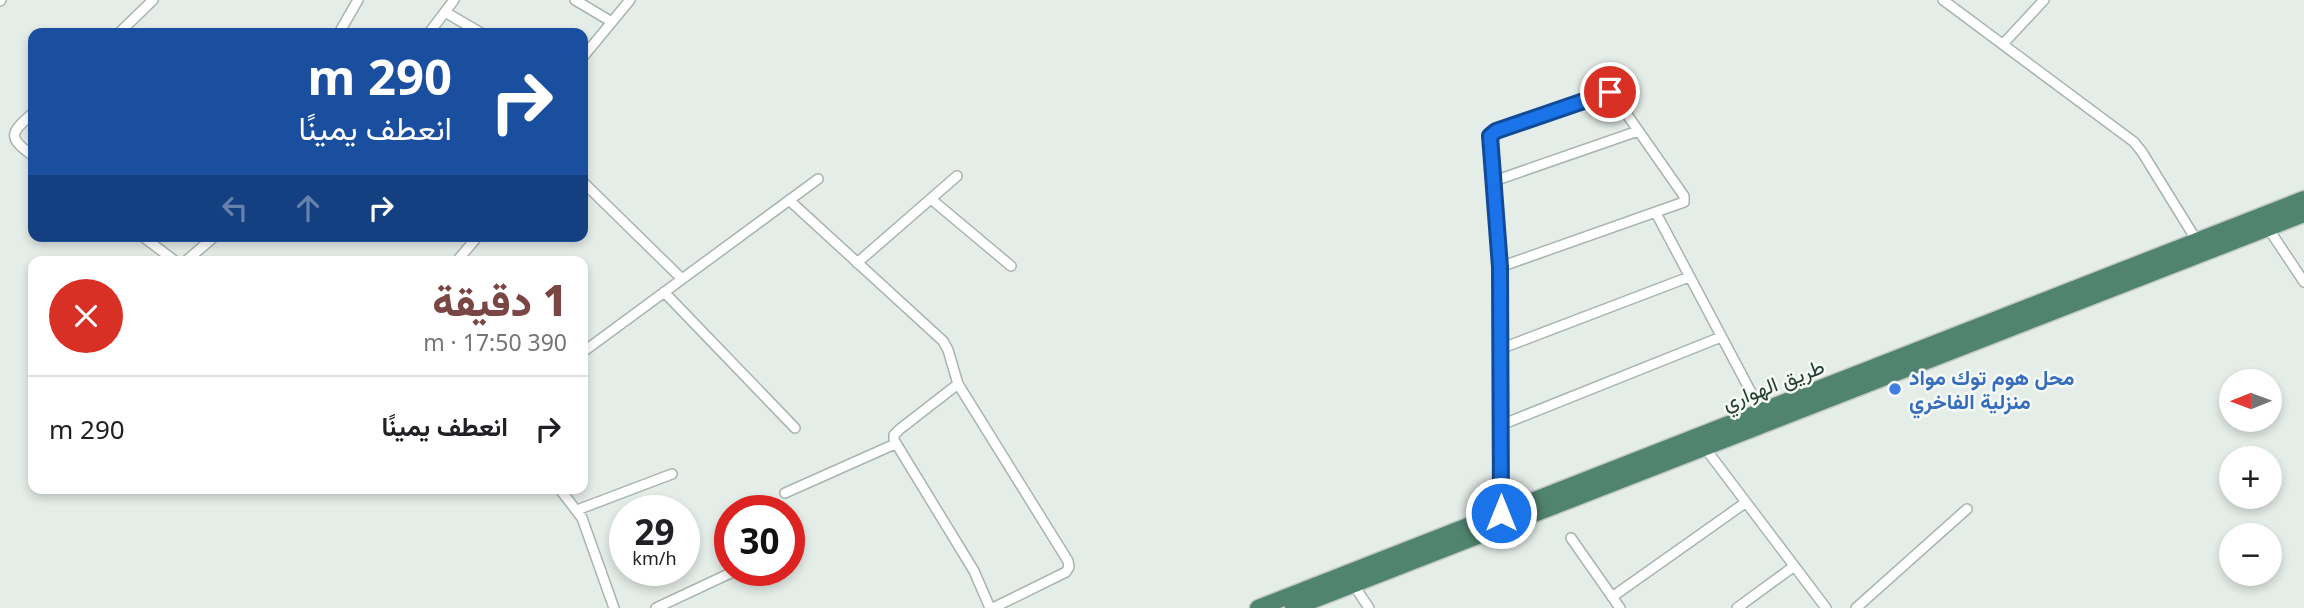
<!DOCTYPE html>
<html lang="ar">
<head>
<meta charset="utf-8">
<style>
	:root { --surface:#fff; --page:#f2f2f2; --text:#202124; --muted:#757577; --line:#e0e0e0; --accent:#7a4643 }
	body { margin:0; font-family:"Noto Sans",Vazirmatn,sans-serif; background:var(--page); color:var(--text); direction:rtl; height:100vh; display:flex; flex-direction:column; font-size:26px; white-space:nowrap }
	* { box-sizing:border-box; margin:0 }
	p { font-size:23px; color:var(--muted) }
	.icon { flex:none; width:38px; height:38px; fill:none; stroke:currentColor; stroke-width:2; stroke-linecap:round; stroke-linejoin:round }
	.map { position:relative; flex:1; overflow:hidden; direction:ltr }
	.side { position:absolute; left:28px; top:256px; width:560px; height:238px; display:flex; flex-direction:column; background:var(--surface); border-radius:14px; box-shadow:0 4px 10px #0003; direction:rtl }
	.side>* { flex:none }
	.top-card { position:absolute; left:28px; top:28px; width:560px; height:214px; border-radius:14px; box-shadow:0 4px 10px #0003; direction:rtl; background:#1a4fa0; color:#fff; overflow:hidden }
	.needle { width:46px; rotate:269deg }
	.controls { position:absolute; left:2219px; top:369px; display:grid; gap:14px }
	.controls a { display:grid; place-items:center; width:63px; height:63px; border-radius:50%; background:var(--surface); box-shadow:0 4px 10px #0003; font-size:35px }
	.speed { position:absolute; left:609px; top:495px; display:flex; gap:14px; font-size:35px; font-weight:700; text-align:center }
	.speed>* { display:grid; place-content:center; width:91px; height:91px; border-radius:50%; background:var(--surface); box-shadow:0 4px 10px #0003; line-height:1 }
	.speed small { font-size:18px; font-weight:400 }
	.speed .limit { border:10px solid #d22; background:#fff; color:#111 }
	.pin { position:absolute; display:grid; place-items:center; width:60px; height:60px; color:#fff; margin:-30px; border:4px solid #fff; border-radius:50%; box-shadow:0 2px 7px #0007 }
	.me { position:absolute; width:77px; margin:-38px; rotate:0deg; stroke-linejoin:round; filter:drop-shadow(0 0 5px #0008) }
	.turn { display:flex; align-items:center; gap:24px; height:147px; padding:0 21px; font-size:32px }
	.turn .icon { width:91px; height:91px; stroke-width:2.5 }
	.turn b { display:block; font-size:49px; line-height:60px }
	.lanes { display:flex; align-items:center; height:66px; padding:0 21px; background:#0003; justify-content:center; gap:35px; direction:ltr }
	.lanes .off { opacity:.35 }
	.round { display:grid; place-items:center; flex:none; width:74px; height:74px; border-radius:37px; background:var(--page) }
	.summary { display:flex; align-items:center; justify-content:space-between; height:119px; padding:0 21px }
	h1 { font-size:42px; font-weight:800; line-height:52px; color:var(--accent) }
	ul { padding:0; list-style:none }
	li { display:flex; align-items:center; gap:21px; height:105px; padding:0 21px; border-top:2px solid var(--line) }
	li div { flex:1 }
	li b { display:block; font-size:26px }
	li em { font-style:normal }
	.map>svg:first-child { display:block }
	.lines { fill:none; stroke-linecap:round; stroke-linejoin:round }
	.minor-casing { stroke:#a8b5ae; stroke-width:12 }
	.trunk-casing { stroke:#c2c9c6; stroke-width:19 }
	.minor { stroke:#fff; stroke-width:9 }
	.trunk { stroke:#508470; stroke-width:16 }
	.route-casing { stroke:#114b97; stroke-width:18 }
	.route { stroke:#1a73e8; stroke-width:12 }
	.shop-dot { fill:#3f7fe0; stroke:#f5faf7; stroke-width:2.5 }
	.labels { text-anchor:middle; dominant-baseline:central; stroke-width:5; stroke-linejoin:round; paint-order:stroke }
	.shop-label { font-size:21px; font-weight:bold; fill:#366cbe; stroke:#f5faf7; text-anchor:start }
	.street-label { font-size:21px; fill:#253e34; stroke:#f5faf7 }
</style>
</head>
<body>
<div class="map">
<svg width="2304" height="608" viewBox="0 0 2304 608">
	<rect width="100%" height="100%" fill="#e5ede8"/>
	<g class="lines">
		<g class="minor-casing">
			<path id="minor" d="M575,0L612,22
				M1943,0L2134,142L2142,152L2197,241
				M0,1L1,0
				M445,12L481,33
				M119,33L153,0
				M339,33L358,0
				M429,33L454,0
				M2003,44L2044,0
				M583,57L630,0
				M33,113C10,133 7,137 33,156
				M1494,181L1638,131
				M583,182L682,279
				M931,199L1011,266
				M789,200L943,341L948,350L958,384L900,429L894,435V440L974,571L990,608
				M1656,213L1761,411
				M2268,228L2304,282
				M142,236L175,261
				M186,261L215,236
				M457,261L478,236
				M857,263L957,176
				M1500,267L1684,202V196L1612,93L1496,131L1490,136L1500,267L1501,513
				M664,292L795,428
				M1500,349L1689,277
				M583,352L818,179
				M958,384L1068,561L1069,567L1066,572L993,608
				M1501,425L1721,337
				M1705,448L1826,608
				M559,488L582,518L614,608
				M785,493L895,444
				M577,510L672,474
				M1571,538L1620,608
				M1353,584L1369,608
				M1612,597L1745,503
				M656,608L737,570
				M1737,608L1793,567
				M1856,608L1967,509"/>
		</g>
		<g class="trunk-casing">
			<path id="trunk" d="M1258,608L2304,199
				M1293,608L2304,214"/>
		</g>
		<use href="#minor" class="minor"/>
		<use href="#trunk" class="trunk"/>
	</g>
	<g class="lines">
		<g class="route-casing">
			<path id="route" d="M1501,513L1500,267L1490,136L1496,131L1610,92"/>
		</g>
		<use href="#route" class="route"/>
	</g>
	<circle class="shop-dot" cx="1895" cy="389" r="7"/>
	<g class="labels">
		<g class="shop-label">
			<text x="1909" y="377">محل هوم توك مواد<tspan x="1909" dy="24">منزلية الفاخري</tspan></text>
		</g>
		<g class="street-label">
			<text transform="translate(1773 384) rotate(-21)">طريق الهواري</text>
		</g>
	</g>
</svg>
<div class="controls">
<a><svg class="needle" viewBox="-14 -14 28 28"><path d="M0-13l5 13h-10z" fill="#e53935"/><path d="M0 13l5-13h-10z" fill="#757577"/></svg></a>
<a>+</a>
<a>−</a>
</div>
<div class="speed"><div>29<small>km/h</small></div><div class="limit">30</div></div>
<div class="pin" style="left:1610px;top:92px;background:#d93025"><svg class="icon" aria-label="arrive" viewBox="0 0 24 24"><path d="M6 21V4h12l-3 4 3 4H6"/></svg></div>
<svg class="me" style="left:1501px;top:513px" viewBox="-20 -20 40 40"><circle r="17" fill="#1a73e8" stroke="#fff" stroke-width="3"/><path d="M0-11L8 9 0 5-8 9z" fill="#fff"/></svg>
<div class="top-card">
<div class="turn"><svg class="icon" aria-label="right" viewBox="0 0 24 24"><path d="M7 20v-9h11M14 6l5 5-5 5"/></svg><div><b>290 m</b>انعطف يمينًا</div></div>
<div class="lanes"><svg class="icon off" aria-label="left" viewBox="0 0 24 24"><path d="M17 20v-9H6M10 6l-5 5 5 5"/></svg><svg class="icon off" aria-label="ahead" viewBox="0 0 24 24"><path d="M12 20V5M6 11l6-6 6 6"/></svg><svg class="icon" aria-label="right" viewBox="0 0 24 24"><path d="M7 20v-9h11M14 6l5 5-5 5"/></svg></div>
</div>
<section class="side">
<div class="summary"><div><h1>1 دقيقة</h1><p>390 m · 17:50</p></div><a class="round" style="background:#d93025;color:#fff"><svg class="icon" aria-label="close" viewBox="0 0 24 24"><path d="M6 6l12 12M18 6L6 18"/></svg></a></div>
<ul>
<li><svg class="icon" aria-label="right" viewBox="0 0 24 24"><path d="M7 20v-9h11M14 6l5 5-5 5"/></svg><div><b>انعطف يمينًا</b></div><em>290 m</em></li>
</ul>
</section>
</div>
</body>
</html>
